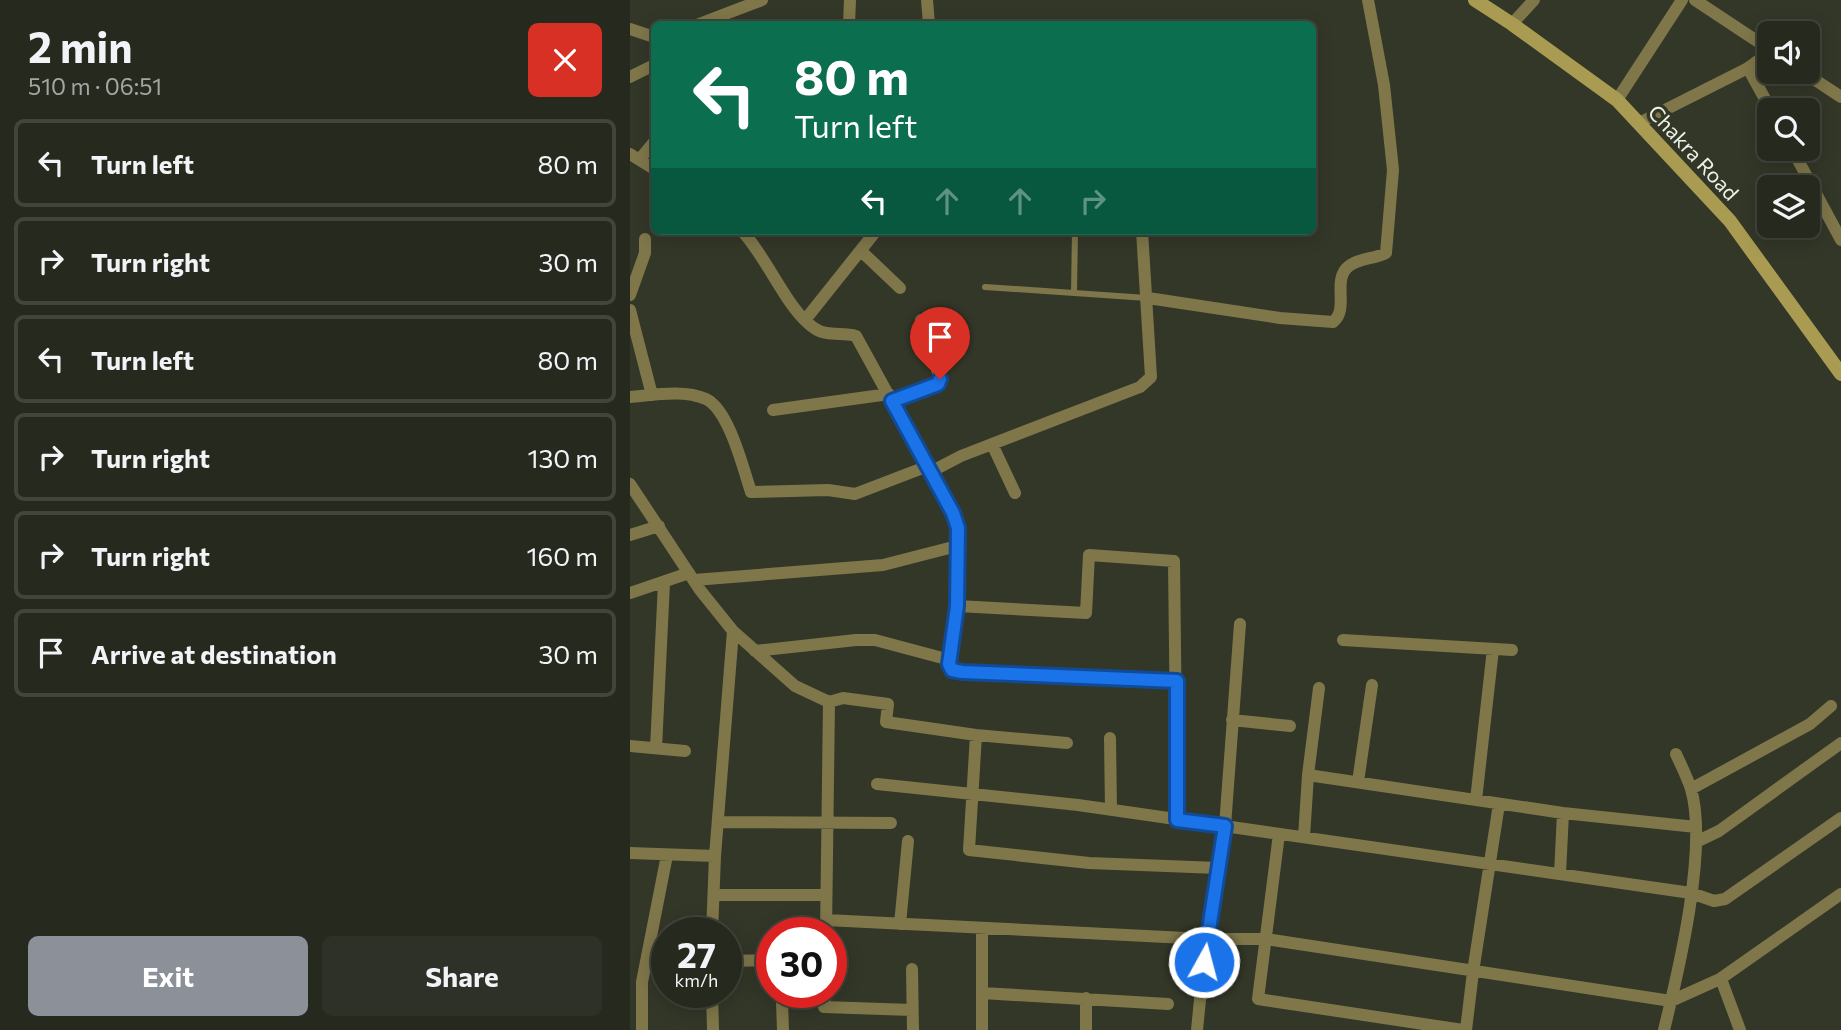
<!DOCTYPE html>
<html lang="en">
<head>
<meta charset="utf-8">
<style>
	:root { --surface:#26291e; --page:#2e3127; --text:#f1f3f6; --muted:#a4a6a4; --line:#42453c; --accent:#8c9099 }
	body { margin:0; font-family:Commissioner,sans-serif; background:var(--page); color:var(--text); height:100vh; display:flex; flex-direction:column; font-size:26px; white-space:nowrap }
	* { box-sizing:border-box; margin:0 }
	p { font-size:23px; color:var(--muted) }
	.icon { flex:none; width:38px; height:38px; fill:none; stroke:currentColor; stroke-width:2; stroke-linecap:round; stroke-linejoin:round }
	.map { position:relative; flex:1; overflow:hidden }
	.sheet { display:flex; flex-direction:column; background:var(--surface); width:630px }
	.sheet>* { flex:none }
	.hud { position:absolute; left:21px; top:21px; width:665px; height:214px; border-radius:10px; box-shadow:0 4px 18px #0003,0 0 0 2px var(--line); background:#0b6e4f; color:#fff; overflow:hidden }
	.controls { position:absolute; left:1127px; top:21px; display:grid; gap:14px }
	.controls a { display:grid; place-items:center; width:63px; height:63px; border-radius:10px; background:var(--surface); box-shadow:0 4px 18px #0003,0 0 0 2px var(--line); font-size:35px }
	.speed { position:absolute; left:21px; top:917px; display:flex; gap:14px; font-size:35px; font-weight:700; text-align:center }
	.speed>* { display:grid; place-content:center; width:91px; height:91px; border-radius:50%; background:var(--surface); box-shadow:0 4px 18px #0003,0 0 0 2px var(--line); line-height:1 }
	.speed small { font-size:18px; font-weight:400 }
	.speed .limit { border:10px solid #d22; background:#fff; color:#111 }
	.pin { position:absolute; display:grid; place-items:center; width:60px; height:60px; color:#fff; margin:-72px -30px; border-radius:50% 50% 50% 0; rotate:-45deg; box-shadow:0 0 7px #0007 }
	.pin .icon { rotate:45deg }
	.me { position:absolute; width:77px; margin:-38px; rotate:7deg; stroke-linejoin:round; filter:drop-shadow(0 0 5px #0008) }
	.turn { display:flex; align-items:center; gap:24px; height:147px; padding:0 28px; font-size:32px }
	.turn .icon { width:91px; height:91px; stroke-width:2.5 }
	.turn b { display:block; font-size:49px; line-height:60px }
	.lanes { display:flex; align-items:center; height:66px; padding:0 28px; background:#0003; justify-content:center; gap:35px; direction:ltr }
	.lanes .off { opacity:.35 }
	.round { display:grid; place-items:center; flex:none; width:74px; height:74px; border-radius:10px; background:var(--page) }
	.head { display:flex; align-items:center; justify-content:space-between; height:119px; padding:0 28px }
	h1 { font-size:42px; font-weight:700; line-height:52px }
	.action { display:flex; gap:14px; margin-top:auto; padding:14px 28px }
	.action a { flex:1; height:80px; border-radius:10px; background:var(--accent); color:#fff; font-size:28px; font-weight:700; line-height:80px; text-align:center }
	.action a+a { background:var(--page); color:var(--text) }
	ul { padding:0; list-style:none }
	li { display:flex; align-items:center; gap:21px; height:88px; margin:0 14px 10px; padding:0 14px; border:4px solid var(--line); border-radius:10px }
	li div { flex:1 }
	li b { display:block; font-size:26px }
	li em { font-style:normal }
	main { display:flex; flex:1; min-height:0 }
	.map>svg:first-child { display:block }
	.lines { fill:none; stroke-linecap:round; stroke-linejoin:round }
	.lane { stroke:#7f774a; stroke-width:6 }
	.street { stroke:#7f774a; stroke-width:12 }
	.secondary { stroke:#a99c52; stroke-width:14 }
	.route-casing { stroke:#114b97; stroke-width:18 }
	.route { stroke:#1a73e8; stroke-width:12 }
	.labels { text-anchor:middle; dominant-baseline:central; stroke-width:7; stroke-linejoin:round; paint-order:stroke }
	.street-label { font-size:21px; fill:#eef1e7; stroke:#333728 }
</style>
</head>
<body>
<main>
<section class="sheet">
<div class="head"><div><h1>2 min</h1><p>510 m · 06:51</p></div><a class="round" style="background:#d93025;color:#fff"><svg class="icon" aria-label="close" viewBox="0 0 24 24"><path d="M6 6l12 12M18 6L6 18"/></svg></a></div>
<ul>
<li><svg class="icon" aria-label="left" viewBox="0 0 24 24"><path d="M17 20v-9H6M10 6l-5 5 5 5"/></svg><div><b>Turn left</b></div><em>80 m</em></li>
<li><svg class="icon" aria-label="right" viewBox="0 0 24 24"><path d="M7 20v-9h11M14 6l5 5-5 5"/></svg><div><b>Turn right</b></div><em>30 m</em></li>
<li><svg class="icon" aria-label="left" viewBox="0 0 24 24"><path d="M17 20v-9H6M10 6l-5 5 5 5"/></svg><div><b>Turn left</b></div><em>80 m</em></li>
<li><svg class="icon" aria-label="right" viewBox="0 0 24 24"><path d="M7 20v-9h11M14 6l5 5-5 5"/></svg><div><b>Turn right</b></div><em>130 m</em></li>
<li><svg class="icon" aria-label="right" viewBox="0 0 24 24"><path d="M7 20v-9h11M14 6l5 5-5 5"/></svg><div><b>Turn right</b></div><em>160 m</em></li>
<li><svg class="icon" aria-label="arrive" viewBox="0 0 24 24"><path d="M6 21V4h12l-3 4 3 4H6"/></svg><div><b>Arrive at destination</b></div><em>30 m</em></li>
</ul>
<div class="action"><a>Exit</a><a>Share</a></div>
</section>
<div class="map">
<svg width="1211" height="1030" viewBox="0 0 1211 1030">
	<rect width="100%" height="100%" fill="#333728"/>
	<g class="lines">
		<path class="lane" d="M355,287L517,298
			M444,292L445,231"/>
		<path class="street" d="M297,0L299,24
			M1065,0L1139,49
			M69,24L132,0
			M219,24L220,0
			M882,24L904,0
			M0,29L24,37
			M1118,68L1141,110
			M1173,72L1211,97
			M0,77L24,65
			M987,100L1052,0
			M1009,123L1118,68L1139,53
			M1162,149L1211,240
			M0,154L24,169
			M10,159L24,142
			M112,231C137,257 157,310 184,328C197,337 212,332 226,336L323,513L328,528L327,606L319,664L322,669L332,672L547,681
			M231,251L270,288
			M0,295L15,253V239
			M518,298L650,318L703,322C720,308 701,280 719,266C729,258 745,259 756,253L763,170L754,85L738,0
			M0,310L22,395
			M175,320L246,231
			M0,397C23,395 54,389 76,399C99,410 113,468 121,492L198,490L225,494L298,466
			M262,401L308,384L310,379L291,320
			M143,410L259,394
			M362,444L385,493
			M308,468L331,456L510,387L521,377L512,231
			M0,484L70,590L103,631L165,686L199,702L196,933
			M0,535L29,526
			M64,580L253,565L327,546
			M0,593L59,573
			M327,606L456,613L459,555L544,561L547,819
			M713,640L882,650
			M125,651L226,640H245L320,660
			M199,702L213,698L258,704L256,722L346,735L437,743
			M602,720L660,726
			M346,735L339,850L459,863L588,868
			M480,738L481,810
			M0,746L55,751
			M26,748L34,583
			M678,775L933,813L1066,827
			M728,782L742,685
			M247,784L448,805L1061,893L1084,901L1095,899L1211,818
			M1061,789L1180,724L1201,706
			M846,800L863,649
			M88,822L261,823
			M649,834L628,999L833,1030
			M674,837L678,775L689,688
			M1066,842L1089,831L1211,743
			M0,853L85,856
			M930,874L933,813
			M84,895H195
			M196,920L576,939H636L1041,1001L1090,979L1211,894
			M270,924L278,841
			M82,933L85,856L103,631
			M96,961L142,960
			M282,969L283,1030
			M1091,979L1110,1030
			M82,992L83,1030
			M195,992L194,1007L282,1010
			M352,993L538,1004
			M152,1002L153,1030
			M12,1030V982L37,855
			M352,1030V928
			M456,1030V998
			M567,1030L576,939L595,826L610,624
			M836,1030L843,972L869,804
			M1034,1030C1049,969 1078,848 1061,789C1057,777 1051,765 1046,754"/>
		<path class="secondary" d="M845,0L882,24L987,100L1100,221L1211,374"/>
	</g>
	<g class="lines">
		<g class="route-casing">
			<path id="route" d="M310,379L308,384L262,401L323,513L328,528L327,606L319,664L322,670L332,672L547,681V820L595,826L574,962"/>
		</g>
		<use href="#route" class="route"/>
	</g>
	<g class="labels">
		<g class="street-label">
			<text transform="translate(1064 152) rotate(47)">Chakra Road</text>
		</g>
	</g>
</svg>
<div class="controls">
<a><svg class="icon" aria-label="sound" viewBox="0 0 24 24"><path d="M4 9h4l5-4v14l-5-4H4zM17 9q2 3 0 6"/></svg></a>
<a><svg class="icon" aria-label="search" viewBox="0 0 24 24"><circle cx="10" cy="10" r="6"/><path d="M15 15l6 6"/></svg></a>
<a><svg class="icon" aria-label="layers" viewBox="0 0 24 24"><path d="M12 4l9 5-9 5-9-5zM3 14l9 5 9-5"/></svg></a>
</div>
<div class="speed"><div>27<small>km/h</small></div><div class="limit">30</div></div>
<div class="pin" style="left:310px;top:379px;background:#d93025"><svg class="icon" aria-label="arrive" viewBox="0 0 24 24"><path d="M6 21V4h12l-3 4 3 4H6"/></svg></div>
<svg class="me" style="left:574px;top:962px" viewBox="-20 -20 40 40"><circle r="17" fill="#1a73e8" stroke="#fff" stroke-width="3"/><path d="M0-11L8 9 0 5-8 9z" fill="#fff"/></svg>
<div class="hud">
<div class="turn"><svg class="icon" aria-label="left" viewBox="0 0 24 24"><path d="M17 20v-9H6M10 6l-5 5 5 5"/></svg><div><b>80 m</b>Turn left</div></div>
<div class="lanes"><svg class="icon" aria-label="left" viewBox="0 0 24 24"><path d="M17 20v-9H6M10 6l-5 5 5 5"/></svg><svg class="icon off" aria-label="ahead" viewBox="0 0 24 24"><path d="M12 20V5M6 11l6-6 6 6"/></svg><svg class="icon off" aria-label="ahead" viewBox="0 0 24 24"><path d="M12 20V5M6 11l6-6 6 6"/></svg><svg class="icon off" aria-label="right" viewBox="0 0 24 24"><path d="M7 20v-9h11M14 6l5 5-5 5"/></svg></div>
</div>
</div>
</main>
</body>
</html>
